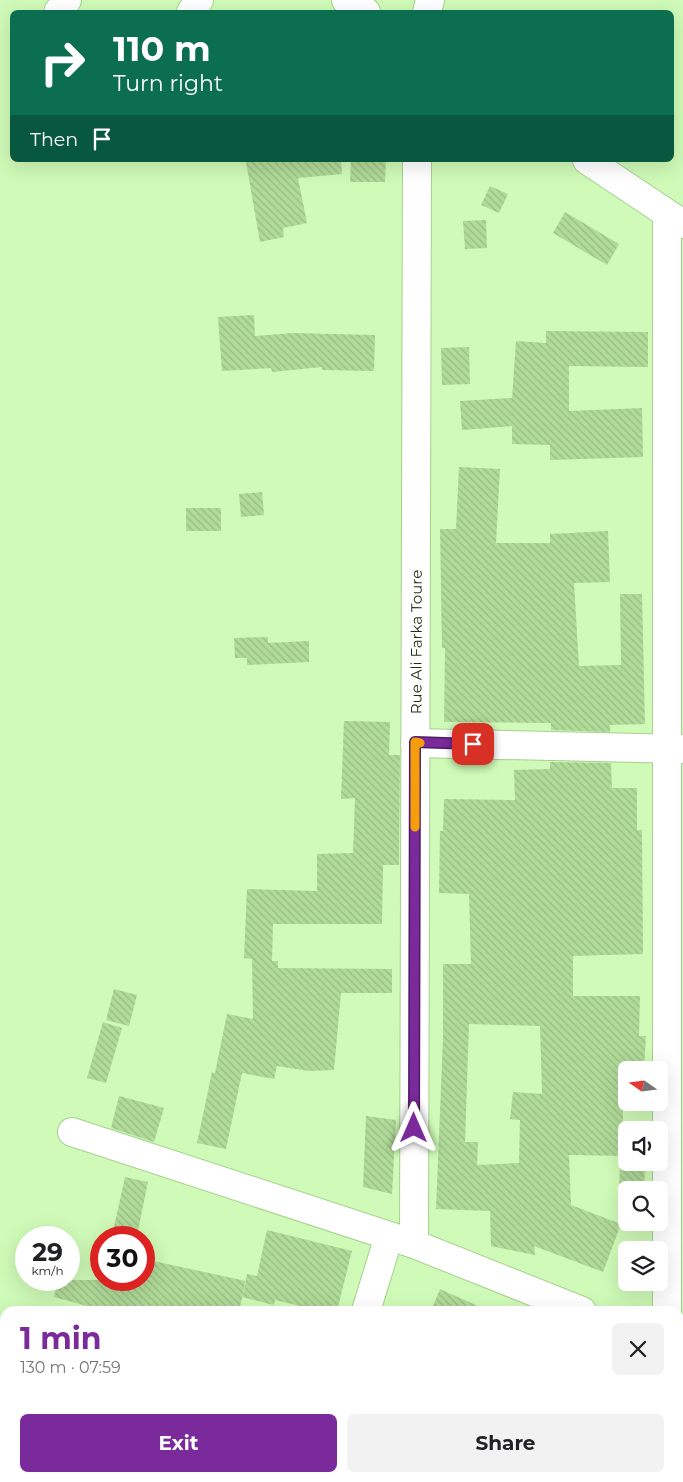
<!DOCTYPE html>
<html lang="en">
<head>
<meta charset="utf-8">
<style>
	:root { --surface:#fff; --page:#f2f2f2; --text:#202124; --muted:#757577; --accent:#7b2a9b }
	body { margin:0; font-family:Montserrat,sans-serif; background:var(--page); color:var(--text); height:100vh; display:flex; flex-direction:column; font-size:19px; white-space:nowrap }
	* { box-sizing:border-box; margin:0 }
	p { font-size:16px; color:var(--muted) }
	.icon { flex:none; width:28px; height:28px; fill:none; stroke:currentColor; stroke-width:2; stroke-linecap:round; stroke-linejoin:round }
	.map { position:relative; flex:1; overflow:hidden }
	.details { position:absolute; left:0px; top:1306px; width:684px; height:176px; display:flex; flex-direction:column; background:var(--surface); border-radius:15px 15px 0 0; box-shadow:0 5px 20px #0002 }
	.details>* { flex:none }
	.banner { position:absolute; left:10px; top:10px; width:664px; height:152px; border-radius:8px; box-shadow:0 5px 20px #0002; background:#0b6e4f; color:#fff; overflow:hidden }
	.needle { width:32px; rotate:284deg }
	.controls { position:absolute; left:618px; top:1061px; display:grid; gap:10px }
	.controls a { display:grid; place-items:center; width:50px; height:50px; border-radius:8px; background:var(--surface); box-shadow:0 5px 20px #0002; font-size:25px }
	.speed { position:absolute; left:15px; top:1226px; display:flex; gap:10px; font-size:25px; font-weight:700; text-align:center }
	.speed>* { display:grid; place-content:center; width:65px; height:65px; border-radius:50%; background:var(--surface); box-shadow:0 5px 20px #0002; line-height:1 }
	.speed small { font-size:12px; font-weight:400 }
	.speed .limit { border:8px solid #d22; background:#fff; color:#111 }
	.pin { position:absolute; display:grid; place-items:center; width:42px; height:42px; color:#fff; margin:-21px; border-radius:10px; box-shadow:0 2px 8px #0006 }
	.me { position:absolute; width:55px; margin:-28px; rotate:0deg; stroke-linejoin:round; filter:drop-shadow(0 0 4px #0008) }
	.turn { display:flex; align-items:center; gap:18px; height:105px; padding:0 20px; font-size:22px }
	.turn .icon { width:65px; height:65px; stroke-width:2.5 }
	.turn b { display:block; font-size:35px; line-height:42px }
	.then { display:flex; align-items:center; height:48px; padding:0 20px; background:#0003; gap:10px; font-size:19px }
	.round { display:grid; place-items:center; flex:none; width:52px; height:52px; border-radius:8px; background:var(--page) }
	.overview { display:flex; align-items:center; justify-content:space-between; height:85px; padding:0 20px }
	h1 { font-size:30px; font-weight:700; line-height:38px; color:var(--accent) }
	.action { display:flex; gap:10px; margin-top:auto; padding:10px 20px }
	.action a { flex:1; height:58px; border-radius:8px; background:var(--accent); color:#fff; font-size:20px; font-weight:700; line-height:58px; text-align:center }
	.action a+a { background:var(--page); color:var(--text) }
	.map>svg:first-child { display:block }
	.building { fill:url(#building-back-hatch); fill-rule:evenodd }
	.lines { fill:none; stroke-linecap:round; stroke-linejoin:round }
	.minor-casing { stroke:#a7d08f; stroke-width:30 }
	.path { stroke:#7c9a6b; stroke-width:3; stroke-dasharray:4 4; stroke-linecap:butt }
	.minor { stroke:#fff; stroke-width:28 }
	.route-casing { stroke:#501b65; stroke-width:12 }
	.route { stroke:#7b2a9b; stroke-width:9 }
	.slow { stroke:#f59e0b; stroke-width:9 }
	.labels { text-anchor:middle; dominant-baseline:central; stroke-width:4; stroke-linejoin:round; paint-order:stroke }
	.street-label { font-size:15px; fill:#1f2f15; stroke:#fff }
</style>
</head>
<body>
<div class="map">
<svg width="683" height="1482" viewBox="0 0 683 1482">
	<defs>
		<pattern id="building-back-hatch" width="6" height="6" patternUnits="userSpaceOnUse" patternTransform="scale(1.25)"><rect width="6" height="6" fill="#b1db99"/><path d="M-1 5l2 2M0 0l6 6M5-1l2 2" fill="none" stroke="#98bc83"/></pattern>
	</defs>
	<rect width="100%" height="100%" fill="#cffab7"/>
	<path class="building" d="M247,160H341L342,174L298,178L307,223L283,228L284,237L260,242L246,162Z
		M351,160H386L385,182H350Z
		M490,186L508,194L499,213L481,205Z
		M565,212L619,244L607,265L553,233Z
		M486,220L487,248L465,249L463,221Z
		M254,315L255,336L293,333L375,335L374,371L322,370V367L272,372L271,368L222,371L218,317Z
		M546,331L648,332V367L569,366V411L642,408L643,457L550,460V445L512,444V426L462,430L460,401L512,398L516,341L546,343Z
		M469,347L470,384L442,385L441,348Z
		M459,467L500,469L496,543H550V534L608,531L610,582L574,583L579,666L621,665L620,594H642L645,724L610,725V732L551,730V723L444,722L445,648H442L440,529H456Z
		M262,492L264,515L241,517L239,494Z
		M186,508H221V531H186Z
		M268,637V643L309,641V662L247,665V658H235L234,638Z
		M344,721L390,722L389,755H400L399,865H383L382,924H273L272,961H278V968L392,969V993H341L334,1070L309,1071L277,1066L274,1079L242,1073L226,1149L197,1143L212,1072L215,1073L227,1014L253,1019L252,959L244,958L247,889L317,891V854L353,853L355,798L341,799Z
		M550,762L611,763L612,788H637V830H642L643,954L573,956V996H640L639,1036H646L644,1070H626V1087H623V1130H626V1156L569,1155L571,1205L621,1224L603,1272L534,1246L535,1255L491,1246L490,1211L436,1209L443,1038V964H471L469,894L439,893L440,831H443L444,799L515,800L514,770L550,769ZM469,1024L540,1026L542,1094L513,1092L510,1119L520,1120L519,1163L477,1165L478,1142H465Z
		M114,989L137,995L129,1026L106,1020Z
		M103,1022L122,1028L106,1083L87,1078Z
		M119,1096L164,1108L154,1142L111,1128Z
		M366,1116L396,1120L392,1194L363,1187Z
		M620,1163L645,1164L644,1190H619Z
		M125,1177L148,1182L138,1231L114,1227Z
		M267,1230L352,1251L337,1311H321L275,1300L274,1305L242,1297L247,1274L257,1276Z
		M144,1259L246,1281L239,1311H105L54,1297L58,1280H144Z
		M440,1289L489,1311H431Z"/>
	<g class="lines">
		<g class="minor-casing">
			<g id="minor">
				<path d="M346,0L366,12"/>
				<path d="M58,12L67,0"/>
				<path d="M191,12L199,0"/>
				<path d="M427,12L430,0"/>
				<path d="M587,160L683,224"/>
				<path d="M415,743L683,749"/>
				<path d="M72,1132L414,1244L582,1311"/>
				<path id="s1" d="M414,1244L417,160"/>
				<path d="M366,1311L389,1236"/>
				<path d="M667,1311V215"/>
				<path d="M679,1350L683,1352"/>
				<path d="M315,1482L316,1478"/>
			</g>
		</g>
		<path class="path" d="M0,1471L5,1472
			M23,1478L38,1482"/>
		<use href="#minor" class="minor"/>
	</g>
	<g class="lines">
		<g class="route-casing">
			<path id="route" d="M414,1128L415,742L473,744"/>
		</g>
		<use href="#route" class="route"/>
		<path class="slow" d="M415,827V742L420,743"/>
	</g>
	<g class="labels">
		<g class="street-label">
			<text stroke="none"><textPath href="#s1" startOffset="602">Rue Ali Farka Toure</textPath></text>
		</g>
	</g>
</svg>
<div class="controls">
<a><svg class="needle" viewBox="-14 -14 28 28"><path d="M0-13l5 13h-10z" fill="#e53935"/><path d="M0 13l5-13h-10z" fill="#757577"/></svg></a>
<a><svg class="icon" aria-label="sound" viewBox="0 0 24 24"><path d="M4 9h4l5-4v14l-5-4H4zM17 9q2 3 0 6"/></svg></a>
<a><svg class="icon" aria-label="search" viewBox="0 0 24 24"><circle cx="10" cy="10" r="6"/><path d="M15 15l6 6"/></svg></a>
<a><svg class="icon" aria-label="layers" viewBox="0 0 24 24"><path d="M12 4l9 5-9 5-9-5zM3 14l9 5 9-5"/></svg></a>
</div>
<div class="speed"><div>29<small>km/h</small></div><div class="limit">30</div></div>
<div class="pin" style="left:473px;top:744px;background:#d93025"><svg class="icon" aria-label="arrive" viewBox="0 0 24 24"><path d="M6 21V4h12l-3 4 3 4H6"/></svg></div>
<svg class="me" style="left:414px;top:1128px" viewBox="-20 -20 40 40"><path d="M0-17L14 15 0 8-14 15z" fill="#7b2a9b" stroke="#fff" stroke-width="4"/></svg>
<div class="banner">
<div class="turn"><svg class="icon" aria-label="right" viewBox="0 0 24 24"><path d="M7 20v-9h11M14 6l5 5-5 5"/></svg><div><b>110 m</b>Turn right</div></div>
<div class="then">Then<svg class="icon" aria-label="arrive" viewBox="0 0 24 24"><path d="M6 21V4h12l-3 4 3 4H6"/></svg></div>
</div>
<section class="details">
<div class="overview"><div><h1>1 min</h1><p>130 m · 07:59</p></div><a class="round"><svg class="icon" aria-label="close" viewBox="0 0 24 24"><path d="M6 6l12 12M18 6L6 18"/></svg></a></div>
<div class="action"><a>Exit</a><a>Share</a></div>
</section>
</div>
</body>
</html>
